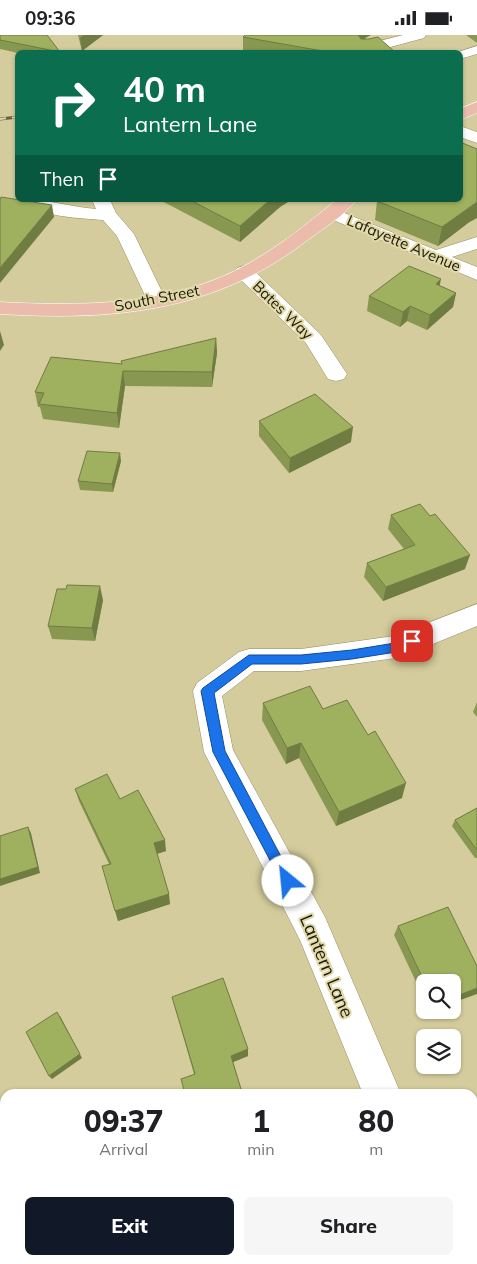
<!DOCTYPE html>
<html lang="en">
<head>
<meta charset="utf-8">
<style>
	:root { --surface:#fff; --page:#f6f6f6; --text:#202124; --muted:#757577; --accent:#111827 }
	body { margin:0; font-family:Mulish,sans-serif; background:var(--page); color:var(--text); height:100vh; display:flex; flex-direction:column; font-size:19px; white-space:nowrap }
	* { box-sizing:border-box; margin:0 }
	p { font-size:16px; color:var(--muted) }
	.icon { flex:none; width:28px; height:28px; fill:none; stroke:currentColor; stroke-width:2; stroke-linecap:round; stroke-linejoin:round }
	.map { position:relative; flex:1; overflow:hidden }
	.sheet { position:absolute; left:0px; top:1054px; width:478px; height:176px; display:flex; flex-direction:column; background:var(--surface); border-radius:15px 15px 0 0; box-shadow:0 1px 4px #0004 }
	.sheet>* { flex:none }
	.hud { position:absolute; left:15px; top:15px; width:448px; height:152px; border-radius:8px; box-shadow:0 1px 4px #0004; background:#0b6e4f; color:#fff; overflow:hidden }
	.buttons { position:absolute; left:416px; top:939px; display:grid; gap:10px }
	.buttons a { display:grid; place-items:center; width:45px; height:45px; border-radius:8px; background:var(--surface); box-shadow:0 1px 4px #0004; font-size:25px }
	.pin { position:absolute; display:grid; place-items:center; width:42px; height:42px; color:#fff; margin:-21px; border-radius:10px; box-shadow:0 2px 8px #0006 }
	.me { position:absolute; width:55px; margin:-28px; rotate:332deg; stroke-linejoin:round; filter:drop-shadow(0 0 4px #0008) }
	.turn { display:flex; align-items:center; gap:18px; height:105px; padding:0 25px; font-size:22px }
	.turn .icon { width:65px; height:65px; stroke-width:2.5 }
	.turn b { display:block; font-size:35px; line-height:42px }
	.then { display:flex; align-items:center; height:48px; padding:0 25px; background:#0003; gap:10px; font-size:19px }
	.eta { display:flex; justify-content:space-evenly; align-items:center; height:85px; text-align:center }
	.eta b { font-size:30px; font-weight:800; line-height:35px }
	.action { display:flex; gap:10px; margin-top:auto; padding:10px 25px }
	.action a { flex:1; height:58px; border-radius:8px; background:var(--accent); color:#fff; font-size:20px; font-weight:800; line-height:58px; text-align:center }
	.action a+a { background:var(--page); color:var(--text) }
	.status { display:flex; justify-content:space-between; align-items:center; height:35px; padding:0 25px; background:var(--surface); direction:ltr }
	.status svg { height:14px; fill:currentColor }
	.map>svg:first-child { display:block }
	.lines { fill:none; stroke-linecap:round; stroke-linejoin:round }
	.minor-casing { stroke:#968e61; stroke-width:1 }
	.major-casing { stroke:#fff; stroke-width:1 }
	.minor { fill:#fff; fill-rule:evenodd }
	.major { fill:#ebbcac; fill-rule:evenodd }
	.rail-casing { stroke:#666143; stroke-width:3 }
	.rail { stroke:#e1d9a9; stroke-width:2; stroke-dasharray:6; stroke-linecap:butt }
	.wall { fill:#899851 }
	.shaded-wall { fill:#6f7c42 }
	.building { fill:#9fb15e; stroke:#6f7c42 }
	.route { fill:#1a73e8; stroke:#114b97 }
	.labels { text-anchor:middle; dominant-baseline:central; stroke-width:4; stroke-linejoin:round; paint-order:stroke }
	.far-street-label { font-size:15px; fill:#1c1907; stroke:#e1d9a9 }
	.street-label { font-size:18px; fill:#1c1907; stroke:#e1d9a9 }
</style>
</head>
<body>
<div class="status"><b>09:36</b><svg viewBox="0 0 49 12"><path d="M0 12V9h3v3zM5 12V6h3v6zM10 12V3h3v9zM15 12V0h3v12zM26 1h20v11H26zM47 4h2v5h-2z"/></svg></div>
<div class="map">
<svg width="477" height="1229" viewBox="0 0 477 1229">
	<rect width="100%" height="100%" fill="#d4cc9c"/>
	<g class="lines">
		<g class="minor-casing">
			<path id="minor" d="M403,0H426L424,3L368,18L360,17L358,14L360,11Z
				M477,11V19L460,24V18H455Z
				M460,91L477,97V108L460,102Z
				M26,165C50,165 72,172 96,174L92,165H110L116,178L134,199L166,265L163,269L156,271L149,269L117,201L103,185C82,183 39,183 26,165Z
				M332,173L436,215L477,202V214L452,222L477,232V245L326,182L323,178L326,174Z
				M244,231L251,233L321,300L347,339L344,344L336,346L328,344L306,308L237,241L234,237L237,233Z
				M477,569V591L406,620L396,623L301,636H254L222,661L233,715L325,882L401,1059H363L300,905L204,717L193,656L197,648L239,617L249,614H301L394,601Z"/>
		</g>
		<g class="major-casing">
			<path id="major" d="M477,67V78L460,85V74Z
				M336,165H356C345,180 324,193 309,204C215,277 115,286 0,279V267C73,271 150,271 219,243C262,225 300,195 336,165Z"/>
		</g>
		<use href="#minor" class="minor"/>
		<use href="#major" class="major"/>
		<g class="rail-casing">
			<path id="rail" d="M0,84L18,82"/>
		</g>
		<use href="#rail" class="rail"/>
	</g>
	<path class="wall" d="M0,0L60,18H18L0,14Z
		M78,0H103L82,16Z
		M245,0H371L365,3V4L396,18H246L243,17V2Z
		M466,0H477V8Z
		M160,165H291L280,172L240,207Z
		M377,166L468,188L438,211L375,185Z
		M440,251L456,258L453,272L427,295L407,286L400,292L367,276L369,261Z
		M216,303L217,318L212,352L125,351L119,393L43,384L40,372H38L35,357L122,329Z
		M259,386L351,407L289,438L259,401Z
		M121,426L113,457L80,455L78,446Z
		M391,480L430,481L465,534L383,566L364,542L367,528L404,514L388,494Z
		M103,565L95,606L52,604L48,591Z
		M477,667V682L473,677Z
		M263,668L323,674L402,763L336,791L299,723L286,729L262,685Z
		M75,754L120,764L166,816L157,819L170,869L118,886L109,829L79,766Z
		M477,773V823H475L452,791L455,785Z
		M398,891L425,948V966L394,900Z
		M172,962L248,1014V1021L233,1027L241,1054V1059H185L194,1039Z"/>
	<path class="shaded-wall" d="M84,0H103L82,16L80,3Z
		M358,0H371L365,3L364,8Z
		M270,165H291L280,172L240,207V191Z
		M477,167V183L468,188L438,211L442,192Z
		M52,170L54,182L0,248V233Z
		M441,244L438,259L436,249Z
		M456,258L453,272L427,295L430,280Z
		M410,271L407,286L400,292L403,277Z
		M0,296L4,310L0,316Z
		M216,303L217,318L212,352V337Z
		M123,336L125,351L119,393L117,378Z
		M353,392L351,407L289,438L290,423Z
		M120,418L121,426L113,457L112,449Z
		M470,520L465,534L383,566L386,552Z
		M100,551L103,565L95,606L92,593Z
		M301,708L299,723L286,729L287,713Z
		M406,748L402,763L336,791L339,777Z
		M28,792L31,798L40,838L0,851V844Z
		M165,805L166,816L156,819L154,808Z
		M169,859L170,869L118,886L115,876Z
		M477,953V959L452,968V963Z
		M60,981L82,1023L52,1044L49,1041Z
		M248,1014V1021L231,1028V1021Z
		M241,1054V1059H228Z"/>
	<path class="building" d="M0,0H47L60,17L0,5Z
		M245,0H358L361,4H369L378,2L396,18H334L243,2Z
		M460,107L477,114V167L442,192L377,166L378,165H460Z
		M1,162L52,170L0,233V165Z
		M190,165H270L240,191Z
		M409,231L441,244L436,249L456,258L430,280L410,271L403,277L369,261Z
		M216,303L212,337L123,336L117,378L39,369L44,358L35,357L51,322L122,329L121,326Z
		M315,359L353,392L290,423L259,386Z
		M87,416L120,418L112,449L78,446Z
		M420,469L430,481L435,479L470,520L386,552L367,528L415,510L391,480Z
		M67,550L100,551L92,593L48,591L57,554H66Z
		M310,651L323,674L347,665L368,700L375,696L406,748L339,777L301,708L287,713L263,668Z
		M107,739L120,764L138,755L165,805L154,808L169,859L115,876L102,831L111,829L75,754Z
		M477,773V815L455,785Z
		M28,792L38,832L0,844V801Z
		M448,872L477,931V953L452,963V948H425L398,891Z
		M223,943L248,1014L231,1021L241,1054L228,1059H185L181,1044L195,1039L172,962Z
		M57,977L80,1019L49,1041L26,997Z"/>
	<path class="route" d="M412,601L416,603L418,606L416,609L396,617L352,624L301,629H252L214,658L225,716L294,846L292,850L288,852L283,850L213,717L201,656L203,653L249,620H301L352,615L395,608Z"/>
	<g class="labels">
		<g class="far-street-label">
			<text transform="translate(404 208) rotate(23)">Lafayette Avenue</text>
			<text transform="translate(157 263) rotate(-11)">South Street</text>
			<text transform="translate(283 275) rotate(44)">Bates Way</text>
		</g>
		<g class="street-label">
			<text transform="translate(327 931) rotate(67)">Lantern Lane</text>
		</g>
	</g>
</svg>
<div class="buttons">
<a><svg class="icon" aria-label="search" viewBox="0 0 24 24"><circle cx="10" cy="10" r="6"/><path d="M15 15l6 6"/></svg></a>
<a><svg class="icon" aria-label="layers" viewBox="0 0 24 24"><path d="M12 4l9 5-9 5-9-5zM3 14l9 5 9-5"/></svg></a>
</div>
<div class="pin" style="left:412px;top:606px;background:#d93025"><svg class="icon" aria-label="arrive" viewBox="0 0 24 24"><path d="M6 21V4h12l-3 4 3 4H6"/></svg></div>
<svg class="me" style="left:288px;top:846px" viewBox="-20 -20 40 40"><circle r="19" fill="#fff"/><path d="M0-13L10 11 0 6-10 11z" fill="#1a73e8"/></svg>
<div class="hud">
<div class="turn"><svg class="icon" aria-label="right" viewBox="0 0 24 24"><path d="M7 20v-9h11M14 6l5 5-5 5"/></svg><div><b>40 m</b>Lantern Lane</div></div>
<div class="then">Then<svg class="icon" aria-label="arrive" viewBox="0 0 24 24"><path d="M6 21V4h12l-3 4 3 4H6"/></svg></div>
</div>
<section class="sheet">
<div class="eta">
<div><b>09:37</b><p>Arrival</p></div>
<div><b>1</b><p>min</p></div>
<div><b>80</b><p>m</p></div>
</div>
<div class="action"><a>Exit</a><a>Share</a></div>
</section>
</div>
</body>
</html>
